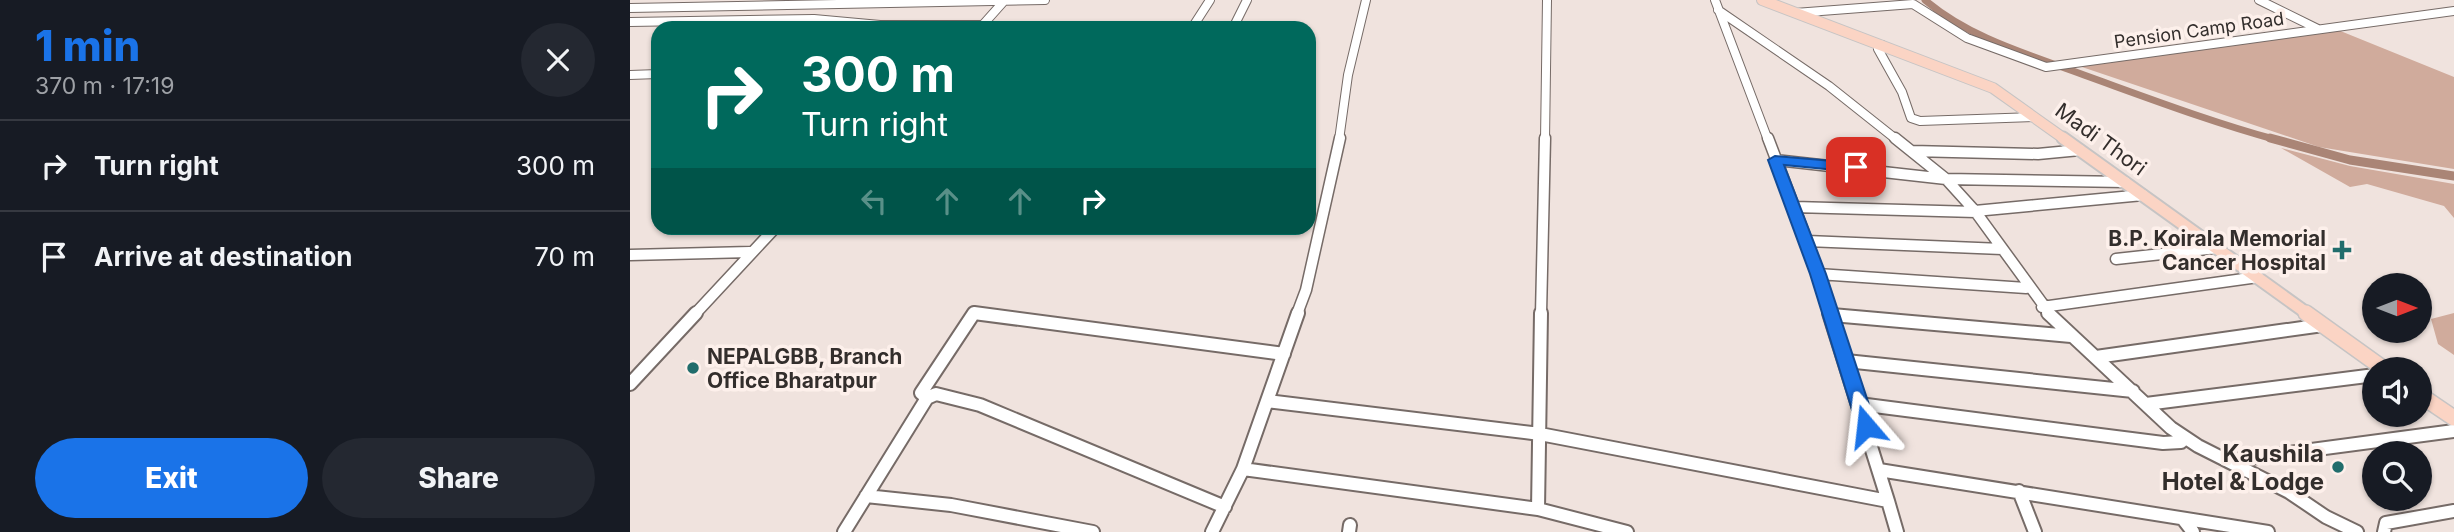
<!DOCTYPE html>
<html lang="en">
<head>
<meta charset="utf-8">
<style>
	:root { --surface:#171b24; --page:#242831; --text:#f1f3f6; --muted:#9ea1a6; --line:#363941; --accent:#1a73e8 }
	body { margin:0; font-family:Inter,sans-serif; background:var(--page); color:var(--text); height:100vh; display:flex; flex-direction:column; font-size:26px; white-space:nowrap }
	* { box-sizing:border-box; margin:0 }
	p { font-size:23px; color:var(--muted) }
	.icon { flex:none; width:38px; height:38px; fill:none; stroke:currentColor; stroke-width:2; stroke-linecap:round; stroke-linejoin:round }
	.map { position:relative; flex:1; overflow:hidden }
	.side { display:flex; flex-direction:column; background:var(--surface); width:630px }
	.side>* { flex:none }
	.banner { position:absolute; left:21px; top:21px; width:665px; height:214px; border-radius:21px; box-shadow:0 2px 5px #0004; background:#00695c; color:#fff; overflow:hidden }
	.needle { width:46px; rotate:90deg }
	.buttons { position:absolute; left:1732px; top:273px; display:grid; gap:14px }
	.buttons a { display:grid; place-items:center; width:70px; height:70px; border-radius:50%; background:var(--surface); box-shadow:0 2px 5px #0004; font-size:35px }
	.pin { position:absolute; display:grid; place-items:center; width:60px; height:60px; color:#fff; margin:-30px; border-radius:14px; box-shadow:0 4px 10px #0006 }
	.me { position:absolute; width:77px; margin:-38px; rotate:343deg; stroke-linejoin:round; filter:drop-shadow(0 0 5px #0008) }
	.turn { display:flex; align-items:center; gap:24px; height:147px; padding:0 35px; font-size:32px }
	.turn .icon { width:91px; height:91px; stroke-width:2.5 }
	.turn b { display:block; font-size:49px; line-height:60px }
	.lanes { display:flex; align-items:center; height:66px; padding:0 35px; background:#0003; justify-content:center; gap:35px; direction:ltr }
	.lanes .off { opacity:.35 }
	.round { display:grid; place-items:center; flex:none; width:74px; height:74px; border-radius:37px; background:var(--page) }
	.head { display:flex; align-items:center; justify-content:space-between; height:119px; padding:0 35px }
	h1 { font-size:42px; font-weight:800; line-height:52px; color:var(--accent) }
	.cta { display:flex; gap:14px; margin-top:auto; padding:14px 35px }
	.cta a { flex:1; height:80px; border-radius:42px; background:var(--accent); color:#fff; font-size:28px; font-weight:800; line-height:80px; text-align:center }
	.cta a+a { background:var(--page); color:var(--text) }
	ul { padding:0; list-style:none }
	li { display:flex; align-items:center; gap:21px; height:91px; padding:0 35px; border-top:2px solid var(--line) }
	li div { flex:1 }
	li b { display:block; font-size:26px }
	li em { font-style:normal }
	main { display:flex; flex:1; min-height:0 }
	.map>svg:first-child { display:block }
	.green { fill:#d0ab9c }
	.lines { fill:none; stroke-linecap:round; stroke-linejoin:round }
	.canal-far1 { stroke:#aa8576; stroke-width:7 }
	.canal { stroke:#aa8576; stroke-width:9 }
	.minor-far2-casing { stroke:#766b67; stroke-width:10 }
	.minor-far1-casing { stroke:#766b67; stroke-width:13 }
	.minor-casing { stroke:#766b67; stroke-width:16 }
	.major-far2-casing { stroke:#c6c4c4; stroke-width:12 }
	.major-far1-casing { stroke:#c6c4c4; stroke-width:15 }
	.major-casing { stroke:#c6c4c4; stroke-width:18 }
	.minor-far2 { stroke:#fff; stroke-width:8 }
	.minor-far1 { stroke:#fff; stroke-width:10 }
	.minor { stroke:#fff; stroke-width:12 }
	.major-far2 { stroke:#fbd4c4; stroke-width:10 }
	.major-far1 { stroke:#fbd4c4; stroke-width:11 }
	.major { stroke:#fbd4c4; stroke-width:15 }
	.route { fill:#1a73e8; stroke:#114b97; stroke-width:2 }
	.poi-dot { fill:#216d6c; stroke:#fdf0eb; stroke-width:2.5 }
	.labels { text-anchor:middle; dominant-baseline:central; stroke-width:7; stroke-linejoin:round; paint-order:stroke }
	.far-street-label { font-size:18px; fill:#332e2c; stroke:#fdf0eb }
	.street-label { font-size:21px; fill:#332e2c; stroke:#fdf0eb }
	.poi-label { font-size:21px; font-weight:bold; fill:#332e2c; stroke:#fdf0eb; text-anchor:end }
	.near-poi-label { font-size:24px; font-weight:bold; fill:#332e2c; stroke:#fdf0eb; text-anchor:end }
</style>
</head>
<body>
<main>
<section class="side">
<div class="head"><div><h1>1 min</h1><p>370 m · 17:19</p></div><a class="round"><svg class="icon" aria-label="close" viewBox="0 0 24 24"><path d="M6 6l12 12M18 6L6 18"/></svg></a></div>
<ul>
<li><svg class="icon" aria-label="right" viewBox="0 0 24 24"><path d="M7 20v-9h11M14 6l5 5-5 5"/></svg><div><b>Turn right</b></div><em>300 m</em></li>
<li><svg class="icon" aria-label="arrive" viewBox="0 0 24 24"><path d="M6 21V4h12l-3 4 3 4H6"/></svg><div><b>Arrive at destination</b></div><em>70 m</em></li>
</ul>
<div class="cta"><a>Exit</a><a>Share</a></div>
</section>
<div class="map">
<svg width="1824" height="532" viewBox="0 0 1824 532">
	<rect width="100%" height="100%" fill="#f0e3de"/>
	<path class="green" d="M1708,30L1824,77V169L1689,147L1449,66Z
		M1651,148L1720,166L1824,184V218L1814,206L1737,184L1720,187Z
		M1824,313V355L1808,344L1801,319Z"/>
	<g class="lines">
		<path class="canal-far1" d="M1295,0C1339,38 1400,55 1454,75C1518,98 1581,122 1647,140"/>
		<path class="canal" d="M1640,138L1720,160L1824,176"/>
		<g class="minor-far2-casing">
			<path id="minor-far2" d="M1085,0L1138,140
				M1629,0L1688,29
				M0,8L415,0
				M1088,10L1199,86L1267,140
				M1165,13L1283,4L1337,38L1416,67L1824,11
				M0,22L184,19L250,25H354
				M350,28L375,0
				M562,28L580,0
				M603,28L617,0
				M1252,45L1248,49L1272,92L1281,118L1290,121L1404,117
				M0,75L28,74
				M709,140L718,75L736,0
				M915,140L917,0"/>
		</g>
		<g class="minor-far1-casing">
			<path id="minor-far1" d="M1138,138L1177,241L1200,314
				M1265,138L1316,179L1345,211L1420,314
				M1282,151L1408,154L1450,150
				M1145,160L1316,179L1495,182
				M1164,207L1346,212
				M1345,211L1513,195
				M1177,241L1372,249
				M0,255L120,252
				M1486,259L1587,248
				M1188,274L1396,288
				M1412,307L1628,277
				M65,314L145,228
				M343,314H355
				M667,314L676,290L710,138
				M911,314L915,138"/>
		</g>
		<g class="minor-casing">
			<path id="minor" d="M1199,313L1258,501
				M1418,313L1541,428L1568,446L1659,492L1696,517L1727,532
				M1202,315L1441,336
				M1466,357L1693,325
				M1216,361L1503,391
				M0,384L66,313
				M297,398L291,393L344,313L654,354
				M637,401L910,434L1258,501L1267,532
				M1229,404L1533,443L1551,442L1555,438
				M1516,404L1745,375
				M1598,461L1824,431
				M613,469L908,509L997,532
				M1249,470L1638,532
				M1389,491L1405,532
				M236,496L321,505L463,532
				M908,509L911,313
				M1553,519L1563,532
				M214,532L297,398L306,394L350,405L595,507
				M582,532L613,469L668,313
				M719,532L720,525
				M1754,532L1756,523L1824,511"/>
		</g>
		<g class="major-far2-casing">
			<path id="major-far2" d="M1132,0L1363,88L1436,140"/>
		</g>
		<g class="major-far1-casing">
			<path id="major-far1" d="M1433,138L1678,314"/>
		</g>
		<g class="major-casing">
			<path id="major" d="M1676,313L1754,369
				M1790,395L1824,418"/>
		</g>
		<use href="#minor-far2" class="minor-far2"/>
		<use href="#minor-far1" class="minor-far1"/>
		<use href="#minor" class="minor"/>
		<use href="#major-far2" class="major-far2"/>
		<use href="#major-far1" class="major-far1"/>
		<use href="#major" class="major"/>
	</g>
	<path class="route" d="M1145,156L1226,163L1233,167L1226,172L1154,165L1196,274L1246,426L1243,431L1236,433L1227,426L1180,274L1138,160Z"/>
	<g class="poi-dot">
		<path d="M1708.5 239.5h7v7h7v7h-7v7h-7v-7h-7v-7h7z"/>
		<circle cx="63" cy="368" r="7"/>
		<circle cx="1708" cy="467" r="7"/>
	</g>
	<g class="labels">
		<g class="far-street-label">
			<text transform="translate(1569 30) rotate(-8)">Pension Camp Road</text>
		</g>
		<g class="street-label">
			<text transform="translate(1471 139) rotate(36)">Madi Thori</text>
		</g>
		<g class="poi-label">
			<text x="1696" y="238">B.P. Koirala Memorial<tspan x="1696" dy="24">Cancer Hospital</tspan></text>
			<text x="77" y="356" text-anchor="start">NEPALGBB, Branch<tspan x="77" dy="24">Office Bharatpur</tspan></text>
		</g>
		<g class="near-poi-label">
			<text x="1694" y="453">Kaushila<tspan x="1694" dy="28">Hotel &amp; Lodge</tspan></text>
		</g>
	</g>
</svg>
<div class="buttons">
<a><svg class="needle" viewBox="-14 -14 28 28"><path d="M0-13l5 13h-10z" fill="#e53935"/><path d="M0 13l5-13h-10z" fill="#9ea1a6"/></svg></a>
<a><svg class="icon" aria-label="sound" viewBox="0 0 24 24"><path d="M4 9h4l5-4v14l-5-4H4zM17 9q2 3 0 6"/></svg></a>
<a><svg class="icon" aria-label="search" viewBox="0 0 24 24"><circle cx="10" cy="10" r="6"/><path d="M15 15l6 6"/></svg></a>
</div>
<div class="pin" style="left:1226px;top:167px;background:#d93025"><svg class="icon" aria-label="arrive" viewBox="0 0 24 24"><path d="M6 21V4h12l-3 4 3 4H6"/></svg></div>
<svg class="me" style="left:1236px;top:426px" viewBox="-20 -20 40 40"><path d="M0-17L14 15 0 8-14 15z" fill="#1a73e8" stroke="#fff" stroke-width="4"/></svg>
<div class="banner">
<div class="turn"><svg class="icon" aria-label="right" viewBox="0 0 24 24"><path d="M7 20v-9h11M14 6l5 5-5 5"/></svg><div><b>300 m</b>Turn right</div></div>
<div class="lanes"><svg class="icon off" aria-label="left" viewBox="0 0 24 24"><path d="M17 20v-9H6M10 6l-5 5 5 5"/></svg><svg class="icon off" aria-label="ahead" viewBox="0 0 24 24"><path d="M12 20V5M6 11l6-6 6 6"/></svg><svg class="icon off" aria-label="ahead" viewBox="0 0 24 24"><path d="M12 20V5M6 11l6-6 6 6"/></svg><svg class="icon" aria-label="right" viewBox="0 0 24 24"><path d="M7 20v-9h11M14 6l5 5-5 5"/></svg></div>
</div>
</div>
</main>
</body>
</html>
